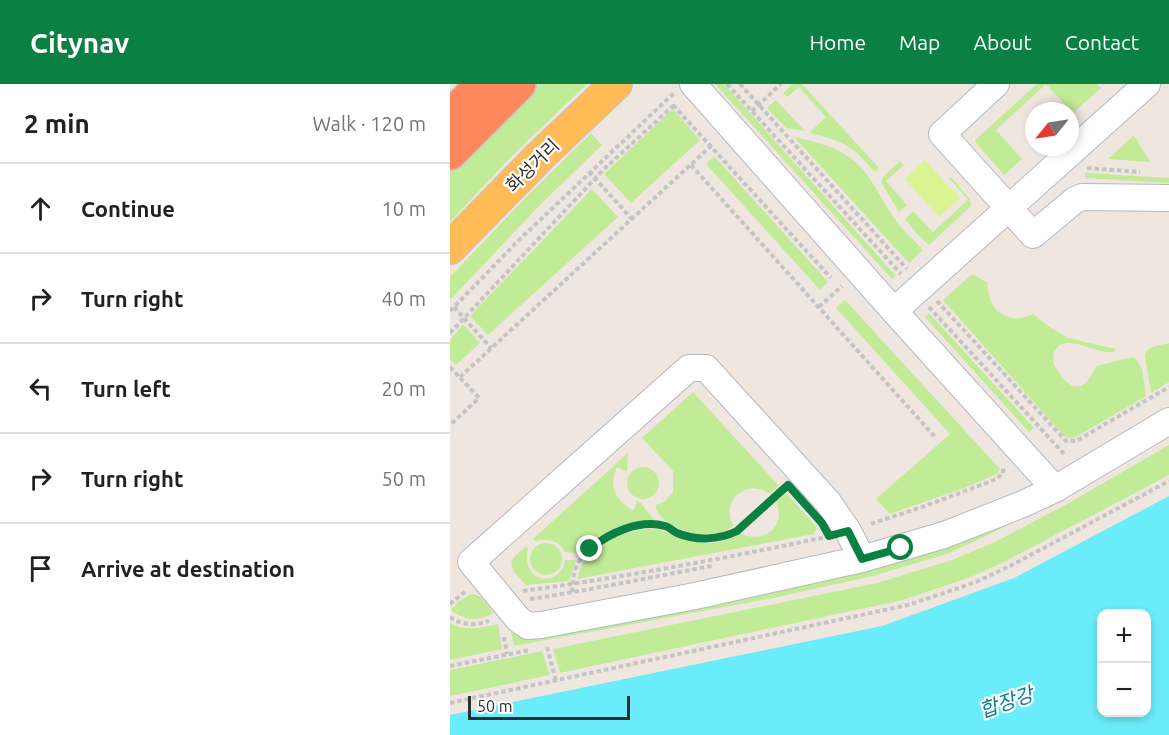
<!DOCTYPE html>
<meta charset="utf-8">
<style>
body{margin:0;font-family:Ubuntu,"Noto Sans KR",sans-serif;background:#f2f2f2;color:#202124}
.controls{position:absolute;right:18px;bottom:18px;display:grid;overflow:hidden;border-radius:12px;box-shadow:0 3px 9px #0003}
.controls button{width:54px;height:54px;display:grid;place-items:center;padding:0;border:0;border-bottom:2px solid #e0e0e0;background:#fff;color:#202124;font:30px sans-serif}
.compass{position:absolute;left:575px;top:18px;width:54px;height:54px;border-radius:50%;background:#fff;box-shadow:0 3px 9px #0003;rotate:240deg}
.scale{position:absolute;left:18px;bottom:15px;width:162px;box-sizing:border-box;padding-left:6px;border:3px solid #2e2e2e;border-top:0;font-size:16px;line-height:21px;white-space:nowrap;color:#2e2e2e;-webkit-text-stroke:4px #fff;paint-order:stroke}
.stop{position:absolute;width:18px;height:18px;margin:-14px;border:4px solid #0b8043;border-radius:50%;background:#fff}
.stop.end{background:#0b8043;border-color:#fff;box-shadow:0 2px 6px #0008}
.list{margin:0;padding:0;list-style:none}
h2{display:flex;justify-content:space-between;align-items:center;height:78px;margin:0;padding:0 24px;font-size:26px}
h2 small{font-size:20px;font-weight:400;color:#757577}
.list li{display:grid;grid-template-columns:39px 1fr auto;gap:18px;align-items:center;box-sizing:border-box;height:90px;padding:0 24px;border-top:2px solid #e0e0e0}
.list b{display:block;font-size:22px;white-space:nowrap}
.list em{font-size:20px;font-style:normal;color:#757577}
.icon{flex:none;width:33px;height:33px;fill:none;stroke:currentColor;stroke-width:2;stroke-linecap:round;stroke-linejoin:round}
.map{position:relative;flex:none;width:719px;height:651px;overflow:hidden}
header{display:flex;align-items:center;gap:36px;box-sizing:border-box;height:84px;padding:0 30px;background:#0b8043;color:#fff}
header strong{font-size:28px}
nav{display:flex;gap:33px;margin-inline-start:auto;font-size:21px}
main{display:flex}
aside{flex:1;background:#fff}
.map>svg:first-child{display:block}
.green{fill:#c2eb98}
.pitch{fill:#daf393}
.water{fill:#6aecfa;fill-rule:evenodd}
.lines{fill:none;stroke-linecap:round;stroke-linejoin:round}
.minor-casing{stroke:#b3b8c2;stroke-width:28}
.major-casing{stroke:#c4c4c4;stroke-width:34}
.highway-casing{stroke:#c4c4c4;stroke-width:36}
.path{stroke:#c4c4c4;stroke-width:4;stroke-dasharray:4.5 3;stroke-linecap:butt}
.minor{stroke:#fff;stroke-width:26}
.major{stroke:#febb57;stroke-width:32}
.highway{stroke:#ff875c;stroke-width:33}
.route{stroke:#0b8043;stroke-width:8}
.labels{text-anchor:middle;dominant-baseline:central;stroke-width:4.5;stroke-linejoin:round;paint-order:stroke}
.street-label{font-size:18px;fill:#2e2e2e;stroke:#fff}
.water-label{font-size:20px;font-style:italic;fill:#037d98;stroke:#fff}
</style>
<header>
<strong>Citynav</strong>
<nav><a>Home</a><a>Map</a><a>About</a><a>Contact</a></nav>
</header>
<main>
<aside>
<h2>2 min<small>Walk · 120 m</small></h2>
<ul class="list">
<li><svg class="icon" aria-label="ahead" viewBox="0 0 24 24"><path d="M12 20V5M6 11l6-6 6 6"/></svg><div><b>Continue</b></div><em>10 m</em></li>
<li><svg class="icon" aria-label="right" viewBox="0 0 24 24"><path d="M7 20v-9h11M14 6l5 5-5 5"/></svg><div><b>Turn right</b></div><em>40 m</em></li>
<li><svg class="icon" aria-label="left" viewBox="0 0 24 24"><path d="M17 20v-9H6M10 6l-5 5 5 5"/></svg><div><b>Turn left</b></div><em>20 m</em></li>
<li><svg class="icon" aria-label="right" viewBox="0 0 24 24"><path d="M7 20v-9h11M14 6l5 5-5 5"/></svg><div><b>Turn right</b></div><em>50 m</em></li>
<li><svg class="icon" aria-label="arrive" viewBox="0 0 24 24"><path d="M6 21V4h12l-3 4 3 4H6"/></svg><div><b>Arrive at destination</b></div></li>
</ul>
</aside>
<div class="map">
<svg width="719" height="651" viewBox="0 0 719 651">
<rect width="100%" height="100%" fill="#f0e6e0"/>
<!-- green -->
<g class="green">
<path d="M89,0h48l-76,73 -61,65v-49l37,-39z"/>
<path d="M265,0h9l172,192 -4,3z"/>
<path d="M343,0h9l77,84 -4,4c-23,-26 -29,-30 -64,-39l-1,-1 16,-15 -27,-30 -12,10 -4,-4z"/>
<path d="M587,0h60l4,4 -28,25 -27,-29 -50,46 26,29 -18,16 -28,-32 -1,-3z"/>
<path d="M326,16l29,31 -19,-3 -19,-20z"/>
<path d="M223,25l27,31 -69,63 -27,-29z"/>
<path d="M141,49l11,12 -63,61 -89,94v-23l78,-82z"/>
<path d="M684,51l16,27 -42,-3z"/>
<path d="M344,53c31,7 57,13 76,42 8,12 14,24 22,36 8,14 21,23 31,35l-14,13z"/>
<path d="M264,72l114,126 -8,8 -114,-126z"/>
<path d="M450,77l4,4 -18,16 21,24 -8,7 -18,-30 2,-5z"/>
<path d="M635,89l84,5v5l-84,-5z"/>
<path d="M501,93l19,22 1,7 -42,39 -12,-11 -12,-15 8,-8 20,21 35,-32 -19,-22z"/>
<path d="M142,105l26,28 -130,118 -18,-19z"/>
<path d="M522,190l16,9c-2,28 21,43 45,31l18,14 17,10 48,11 -1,3c-19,3 -37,-15 -56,-7l-5,7 -1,10c6,12 18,33 33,21 5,-5 7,-12 11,-17l35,-9 3,1 7,10 4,28 -70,41 -5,2 -7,-3 -121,-136z"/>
<path d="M395,216l154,168 1,2 -3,4 -33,14 -74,26 -14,-15 74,-65 -114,-126z"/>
<path d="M479,229l105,115 -5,4 -104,-115z"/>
<path d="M13,240l17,19 -24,22 -6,-6v-19z"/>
<path d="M719,259v39l-18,11 -6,-36c1,-12 14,-11 24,-14z"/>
<path d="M243,308l86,94 -9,8c-24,-16 -49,6 -37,32 -18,14 -49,9 -67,-5 -5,-3 -8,-9 -11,-15l10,-5 8,-9v-21l-31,-33z"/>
<path d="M719,361v30l-165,87 -33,15 -68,23 -343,73 -7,-24 324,-66 75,-23 43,-18 72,-38z"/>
<path d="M178,369l-1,19 -10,-5c-8,20 -3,31 15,43h2l3,-9 3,1 15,19c-29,-1 -55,11 -76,32l-14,-1c-7,-12 -17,-14 -30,-11l-2,-2z"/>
<circle cx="193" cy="399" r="16"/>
<path d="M336,409l28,31 3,4 -3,6 -237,45c2,-6 3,-12 6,-17 14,-21 45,-33 69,-33 9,0 17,4 26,8 21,8 42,10 61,-4 24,12 48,-6 37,-31z"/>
<path d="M610,414l-70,36 -43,20 -74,22 -105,23 -254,47 -6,-29 12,16z"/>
<circle cx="96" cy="475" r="16"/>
<path d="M76,462l2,2c-1,7 -2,14 1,20 5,12 21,14 30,5 4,-3 5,-8 6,-13h11l-7,21 -43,4 -13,-14 -2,-9 3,-5z"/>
<path d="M21,510c11,0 17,12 23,19 -16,8 -28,9 -43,-3l7,-8z"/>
<path d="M0,539c15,9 32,5 48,1l4,25 -52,11z"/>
<path d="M92,567l8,24 -100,21v-26z"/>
</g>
<!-- pitch -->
<path class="pitch" d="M475,76l35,38 -21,19 -34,-38z"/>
<!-- water -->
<path class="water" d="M719,412v239h-719v-20l432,-89 132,-48zM652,530h44v98h-44z"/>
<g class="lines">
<defs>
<g id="minor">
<path d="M243,0l201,227 161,178"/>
<path d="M546,0l-54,50 91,101 42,-35 7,-3 87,1"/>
<path d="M444,227l253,-227"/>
<path d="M412,475l-14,-28 -20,-29 -122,-134h-17l-218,194 47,57 10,7 13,-1 154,-29 167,-37 82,-24 79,-31 32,-15 114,-68"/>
</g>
<path id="major" d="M0,164l90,-92 76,-72"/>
<g id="highway">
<path d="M0,33l32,-33"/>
<path d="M0,69l69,-69"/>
</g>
</defs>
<!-- minor casing -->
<use href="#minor" class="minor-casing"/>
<!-- major casing -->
<use href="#major" class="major-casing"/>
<!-- highway casing -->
<use href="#highway" class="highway-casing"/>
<!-- path -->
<g class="path">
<path d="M277,0l174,190"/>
<path d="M290,0l167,185"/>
<path d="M223,21l158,173"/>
<path d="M302,27l29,-27"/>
<path d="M241,81l245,273"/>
<path d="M637,84l53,4"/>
<path d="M139,88l43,47"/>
<path d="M487,217l129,140h10l93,-54"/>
<path d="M4,223l37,41"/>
<path d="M369,223l23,-21"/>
<path d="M479,223l137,149"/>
<path d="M0,227l70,-72 154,-146"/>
<path d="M0,249l153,-163 71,-65"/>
<path d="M0,283l29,31 -29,27"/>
<path d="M10,293l251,-231"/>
<path d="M421,440l54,-18 69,-26 9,-6v-6"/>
<path d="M73,507c102,-14 203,-33 303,-54"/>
<path d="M122,508c1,-6 1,-12 2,-18 8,-35 55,-53 87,-48 6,1 11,5 17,7 19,7 41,7 59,-2l47,-43"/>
<path d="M80,515c61,-9 121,-22 182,-33"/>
<path d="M0,520l16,-13"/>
<path d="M0,533c12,9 26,8 39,4"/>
<path d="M54,553l3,17"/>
<path d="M97,563l9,34"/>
<path d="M0,582l80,-16"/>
<path d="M0,619l458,-98 68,-23 34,-16 159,-85"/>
</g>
<!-- minor -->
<use href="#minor" class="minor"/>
<!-- major -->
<use href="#major" class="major"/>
<!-- highway -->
<use href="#highway" class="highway"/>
</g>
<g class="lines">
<!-- route -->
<path class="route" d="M140,465c19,-16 49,-30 75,-23 4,1 8,5 12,7 19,8 42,7 60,-2l51,-46 34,38 7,13 19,-5 14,28 39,-11"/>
</g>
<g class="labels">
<!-- street labels -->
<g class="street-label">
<text transform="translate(82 81) rotate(-45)">화성거리</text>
</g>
<!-- water labels -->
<g class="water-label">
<text transform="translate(556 618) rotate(-19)">합장강</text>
</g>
</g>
</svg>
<div class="controls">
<button>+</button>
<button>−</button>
</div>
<svg class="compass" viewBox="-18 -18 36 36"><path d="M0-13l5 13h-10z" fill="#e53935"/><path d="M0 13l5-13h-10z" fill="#757577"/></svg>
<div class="scale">50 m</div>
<div class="stop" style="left:451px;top:464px"></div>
<div class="stop end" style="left:140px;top:465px"></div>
</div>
</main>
